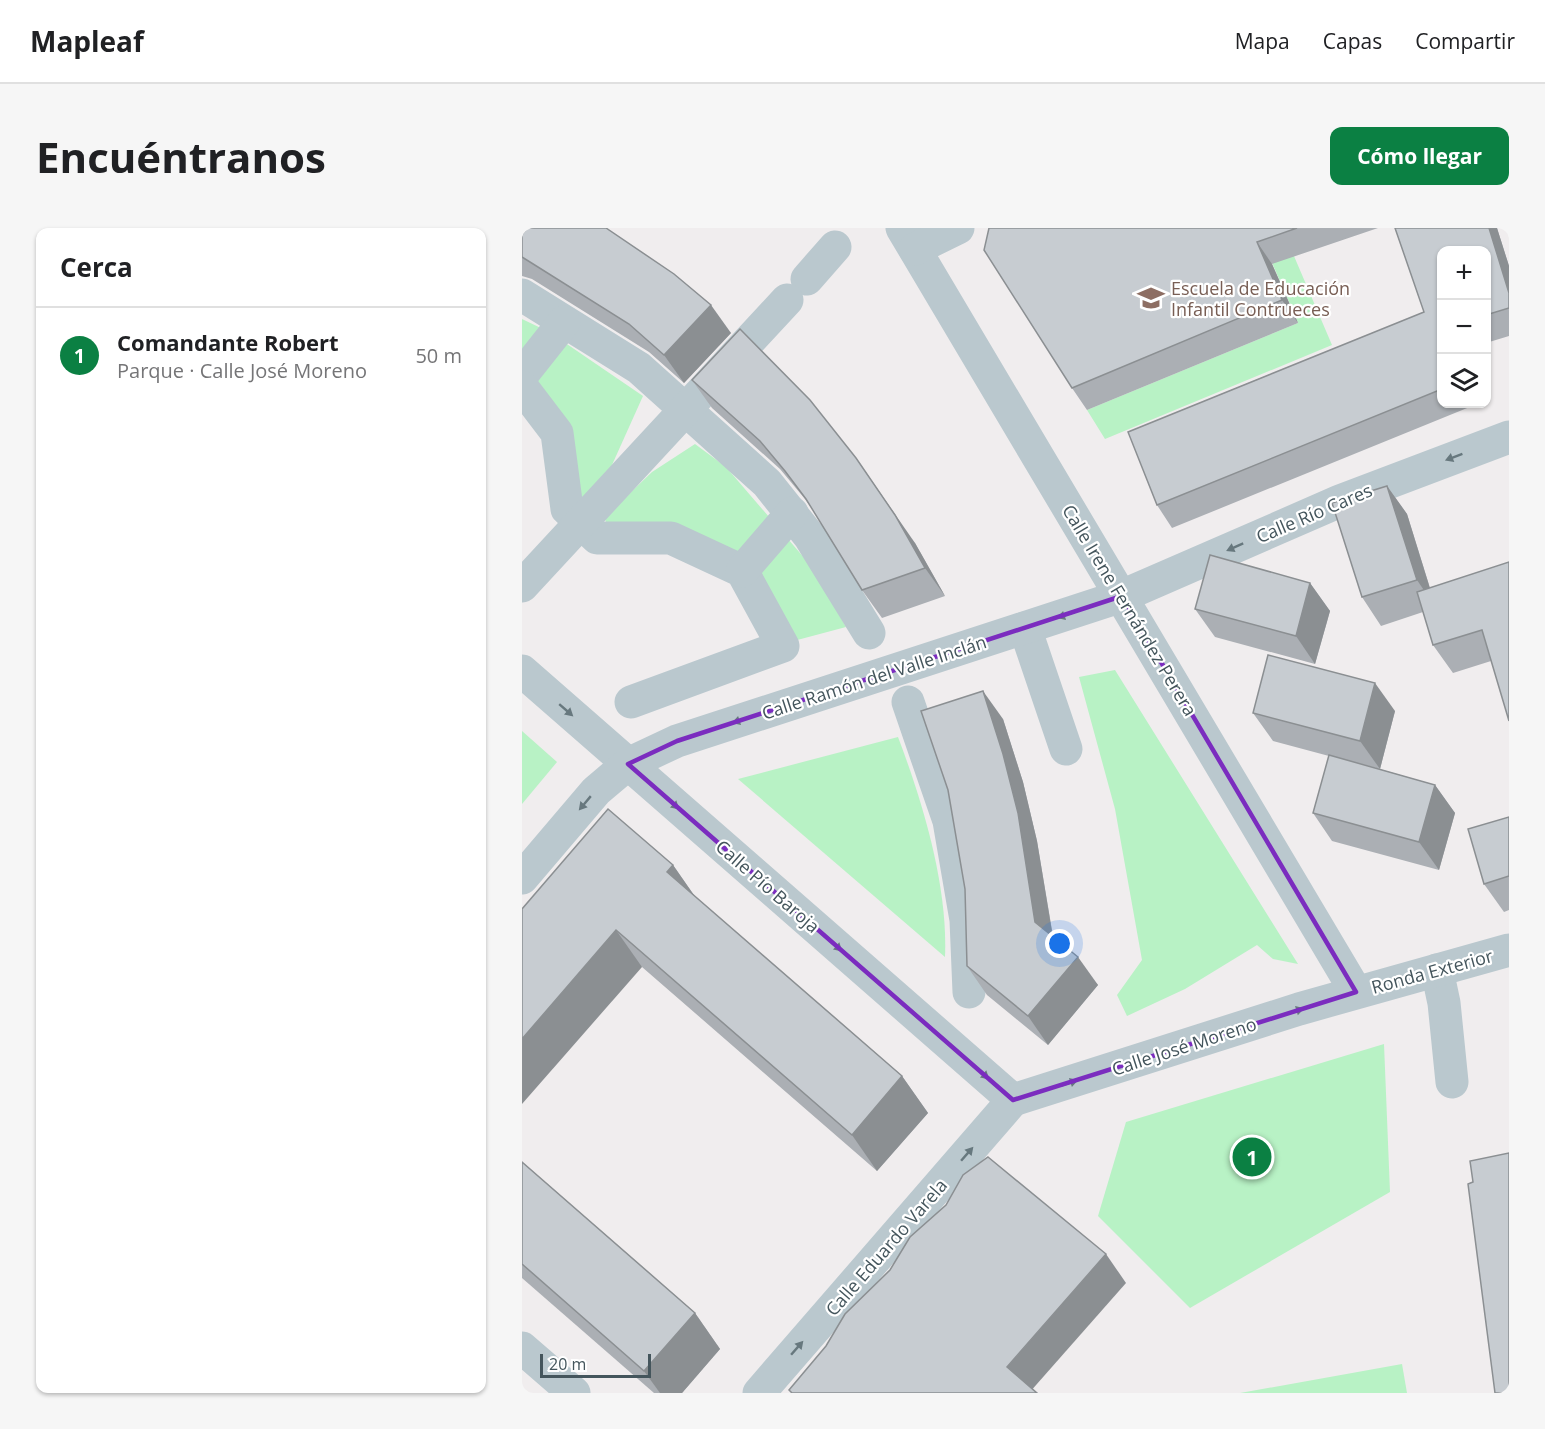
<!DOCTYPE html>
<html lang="es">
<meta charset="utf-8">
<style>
body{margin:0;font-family:"Open Sans",sans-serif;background:#f6f6f6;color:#202124}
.controls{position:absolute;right:18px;top:18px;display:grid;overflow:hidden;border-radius:12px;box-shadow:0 2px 4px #0004}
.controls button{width:54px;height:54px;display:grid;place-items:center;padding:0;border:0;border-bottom:2px solid #e0e0e0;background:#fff;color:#202124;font:30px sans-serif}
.scale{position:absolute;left:18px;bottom:15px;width:111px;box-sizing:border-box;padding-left:6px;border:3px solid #44555c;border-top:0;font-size:16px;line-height:21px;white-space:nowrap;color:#44555c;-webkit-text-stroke:4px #fff;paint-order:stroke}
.you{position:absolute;left:538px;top:716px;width:21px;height:21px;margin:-15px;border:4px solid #fff;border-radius:50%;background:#1a73e8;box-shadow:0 0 0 9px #1a73e833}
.badge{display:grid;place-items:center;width:39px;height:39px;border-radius:50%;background:#0b8043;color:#fff;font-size:20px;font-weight:700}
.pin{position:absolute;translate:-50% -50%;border:3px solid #fff;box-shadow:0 2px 6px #0006}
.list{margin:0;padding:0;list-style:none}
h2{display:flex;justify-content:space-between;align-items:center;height:78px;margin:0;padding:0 24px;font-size:26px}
h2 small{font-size:20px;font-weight:400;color:#757577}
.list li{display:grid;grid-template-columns:39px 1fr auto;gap:18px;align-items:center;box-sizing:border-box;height:96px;padding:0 24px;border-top:2px solid #e0e0e0}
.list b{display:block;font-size:22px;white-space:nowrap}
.list p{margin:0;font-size:20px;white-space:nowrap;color:#757577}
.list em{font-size:20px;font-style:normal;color:#757577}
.icon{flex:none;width:33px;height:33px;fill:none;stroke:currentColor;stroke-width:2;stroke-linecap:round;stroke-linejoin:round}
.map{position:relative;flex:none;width:987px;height:1165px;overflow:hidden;border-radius:12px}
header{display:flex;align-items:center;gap:36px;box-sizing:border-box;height:84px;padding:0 30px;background:#fff;border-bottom:2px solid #e0e0e0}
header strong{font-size:28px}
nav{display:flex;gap:33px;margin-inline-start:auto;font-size:21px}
.intro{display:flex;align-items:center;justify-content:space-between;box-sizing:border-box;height:144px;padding:0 36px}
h1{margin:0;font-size:42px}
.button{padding:15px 27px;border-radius:12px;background:#0b8043;color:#fff;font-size:21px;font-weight:700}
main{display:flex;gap:36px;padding:0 36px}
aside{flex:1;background:#fff;border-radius:12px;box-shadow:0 2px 4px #0004}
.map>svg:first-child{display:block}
.green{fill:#b8f2c5}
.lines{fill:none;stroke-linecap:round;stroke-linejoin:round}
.minor{stroke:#bac8ce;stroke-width:33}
.wall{fill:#abafb4}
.shaded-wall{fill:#8b8f92}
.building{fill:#c7ccd1;stroke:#8b8f92;stroke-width:1.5}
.oneway{fill:#67787e}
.marked{fill:none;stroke:#7b2cbf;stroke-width:4.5;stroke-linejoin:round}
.labels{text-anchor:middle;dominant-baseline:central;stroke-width:4.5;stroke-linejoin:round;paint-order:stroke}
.education-label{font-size:18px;fill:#785e54;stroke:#fff;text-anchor:start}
.street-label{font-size:18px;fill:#44555c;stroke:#fff}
</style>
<header>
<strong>Mapleaf</strong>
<nav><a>Mapa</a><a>Capas</a><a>Compartir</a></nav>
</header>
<div class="intro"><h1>Encuéntranos</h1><a class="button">Cómo llegar</a></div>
<main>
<aside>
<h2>Cerca<small></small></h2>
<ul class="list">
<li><span class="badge">1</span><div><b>Comandante Robert</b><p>Parque · Calle José Moreno</p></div><em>50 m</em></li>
</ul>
</aside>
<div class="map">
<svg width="987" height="1165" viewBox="0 0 987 1165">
<rect width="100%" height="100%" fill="#f0edee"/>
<!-- green -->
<g class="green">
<path d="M735,0h25l50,117 -227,94 -18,-29 211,-87z"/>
<path d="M0,91l23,11 -23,29z"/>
<path d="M36,110l85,58 -49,109 -11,4 -54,-125z"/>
<path d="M173,216l31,23 86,100 34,60 -60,16 -38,-69 -138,-45 -6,-11 48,-46z"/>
<path d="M593,442l183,294 -25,-5 -16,-14 -72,44 -58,27 -10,-21 25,-35 -27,-151 -36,-132z"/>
<path d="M0,503l35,31 -35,42z"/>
<path d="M376,509c25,66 50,149 47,220l-207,-178z"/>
<path d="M862,816l6,148 -200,116 -92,-92 28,-94z"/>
<path d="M880,1136l5,29h-167z"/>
</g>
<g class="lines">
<!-- minor -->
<g class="minor">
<path d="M380,0l454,764"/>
<path d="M393,21l43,-21"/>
<path d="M285,51l28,-32"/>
<path d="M0,67l117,73 128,115 43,54 59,96"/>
<path d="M0,147l42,-53"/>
<path d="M0,159l35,46 10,76 30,29h74l71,33 41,75 -152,56"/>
<path d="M220,343l50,-58"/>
<path d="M0,358l265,-286"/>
<path d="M503,400l41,121"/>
<path d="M0,443l491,429"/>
<path d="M386,474l41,119 17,99 3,72"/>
<path d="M0,650l74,-87 32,-27 49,-23 445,-145 218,-95 169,-64"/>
<path d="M915,742l7,33 8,79"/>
<path d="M491,872l286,-91 210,-59"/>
<path d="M0,1120l52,45"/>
<path d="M237,1165l254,-293"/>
</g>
</g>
<!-- wall -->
<g class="wall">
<path d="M0,0l209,105 -47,50 -35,-31 -117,-73 -10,-3z"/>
<path d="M467,0h389l-106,36 26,59 -211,87 -15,-22z"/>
<path d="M873,0h102l12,38v70l-23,7v-93h-44v154h35l-305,124 -15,-23 -29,-73 296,-120z"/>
<path d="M170,152l223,163 30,53 -63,22 -20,-28 -48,-79 -9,-12 -25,-30 -68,-61z"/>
<path d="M964,161l4,9 -4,2z"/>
<path d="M865,258l20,28 23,74 79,-26 -18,99 -38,12 -20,-28 -10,-33 -42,14 -19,-29z"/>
<path d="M788,355l20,28 -15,53 -100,-27 -20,-28z"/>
<path d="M873,483l-15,58 -25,-7 80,23 20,28 -16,57 -107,-29 -19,-28 16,-57 -56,-15 -20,-28z"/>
<path d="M481,491l20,63 14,59 16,95 45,49 -50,60 -61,-50 -20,-29z"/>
<path d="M987,589v93l-5,2 -20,-28z"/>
<path d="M151,637l23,33 206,178 26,37 -51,58 -235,-204 -120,-58z"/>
<path d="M0,934l173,151 25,36 -38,44h-28l-132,-115z"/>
</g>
<!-- shaded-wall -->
<g class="shaded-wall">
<path d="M967,0h8l12,38v27z"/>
<path d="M735,14l15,22 26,59 -16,-23z"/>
<path d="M189,77l20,28 -47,50 -20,-28z"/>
<path d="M334,230l59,85 30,53 -20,-28z"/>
<path d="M865,258l20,28 29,94 -19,-28z"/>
<path d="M788,355l20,28 -15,53 -19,-28z"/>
<path d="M853,455l20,28 -15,58 -20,-28z"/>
<path d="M461,463l20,28 20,63 14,59 18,109 -20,-28z"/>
<path d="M913,557l20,28 -16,57 -20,-28z"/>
<path d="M151,637l25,36 -31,-29z"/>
<path d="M94,702l26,37 -120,137v-65z"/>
<path d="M556,729l20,28 -50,60 -20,-29z"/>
<path d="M380,848l26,37 -51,58 -25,-36z"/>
<path d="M584,1026l20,29 -97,110 -22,-26z"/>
<path d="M173,1085l25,36 -38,44h-22l-16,-22z"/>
</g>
<!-- building -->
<g class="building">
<path d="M0,0h84l68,46 37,31 -47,50 -35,-31 -107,-67z"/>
<path d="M467,0h308l-40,14 25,58 -210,88 -88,-138z"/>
<path d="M873,0h94l20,65v15l-23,7v-65h-44v139l-285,116 -29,-73 296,-120z"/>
<path d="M218,101l70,71 46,58 39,57 30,53 -63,22 -56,-91 -21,-28 -25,-30 -68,-61z"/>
<path d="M865,258l30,94 -55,17 -30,-94z"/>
<path d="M688,327l100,28 -14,53 -101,-27z"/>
<path d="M987,334v159l-27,-91 -49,15 -16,-53z"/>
<path d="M746,427l107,28 -15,58 -107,-28z"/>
<path d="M461,463l20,63 15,59 17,109 43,35 -50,59 -61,-50 -2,-77 -17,-99 -27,-79z"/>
<path d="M807,527l106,30 -16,57 -106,-29z"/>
<path d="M86,581l65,56 -6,7 235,204 -50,59 -236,-205 -94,109v-130z"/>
<path d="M987,589v59l-25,8 -16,-55z"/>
<path d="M987,925v240h-14l-27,-209 5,-2 -3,-21z"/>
<path d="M466,929l118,97 -99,113 30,26h-245l-3,-3 37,-44 19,-32 45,-44 20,-33 36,-32 17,-30z"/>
<path d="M0,934l173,151 -51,58 -122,-107z"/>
</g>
<!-- one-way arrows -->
<defs><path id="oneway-solid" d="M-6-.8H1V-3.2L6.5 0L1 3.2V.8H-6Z" transform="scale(1.5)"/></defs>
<g class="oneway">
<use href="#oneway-solid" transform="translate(932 229) rotate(159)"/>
<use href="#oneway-solid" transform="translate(713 319) rotate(156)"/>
<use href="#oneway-solid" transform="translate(544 387) rotate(162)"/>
<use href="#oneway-solid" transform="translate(44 482) rotate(41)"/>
<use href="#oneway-solid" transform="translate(219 492) rotate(162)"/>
<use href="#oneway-solid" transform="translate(63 575) rotate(130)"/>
<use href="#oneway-solid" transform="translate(150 575) rotate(41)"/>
<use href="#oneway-solid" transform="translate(313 717) rotate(41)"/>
<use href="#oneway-solid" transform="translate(773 783) rotate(-17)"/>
<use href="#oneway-solid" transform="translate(460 845) rotate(41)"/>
<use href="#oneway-solid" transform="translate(547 855) rotate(-18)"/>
<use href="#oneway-solid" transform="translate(445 926) rotate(-49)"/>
<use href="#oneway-solid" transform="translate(275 1120) rotate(-49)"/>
</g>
<!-- marked area -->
<path class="marked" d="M600,368l234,396 -343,108 -385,-336 49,-23z"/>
<!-- icons -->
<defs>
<symbol id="school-bare" viewBox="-9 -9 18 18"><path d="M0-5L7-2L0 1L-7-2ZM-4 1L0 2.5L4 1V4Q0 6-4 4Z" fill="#8d6e63" stroke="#fff" stroke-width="2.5" paint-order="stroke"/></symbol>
</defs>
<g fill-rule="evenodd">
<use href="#school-bare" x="610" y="51" width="38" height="38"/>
</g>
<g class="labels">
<!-- education labels -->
<g class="education-label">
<text x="649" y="60">Escuela de Educación<tspan x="649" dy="21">Infantil Contrueces</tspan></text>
</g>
<!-- street labels -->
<g class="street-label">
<text transform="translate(792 285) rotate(-23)">Calle Río Cares</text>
<text transform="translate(608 382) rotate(59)">Calle Irene Fernández Perera</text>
<text transform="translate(352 449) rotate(-18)">Calle Ramón del Valle Inclán</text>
<text transform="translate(246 658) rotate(41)">Calle Pío Baroja</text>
<text transform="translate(910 743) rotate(-15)">Ronda Exterior</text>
<text transform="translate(662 818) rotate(-18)">Calle José Moreno</text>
<text transform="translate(364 1019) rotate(-49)">Calle Eduardo Varela</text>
</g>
</g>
</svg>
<div class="controls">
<button>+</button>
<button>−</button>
<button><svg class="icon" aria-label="layers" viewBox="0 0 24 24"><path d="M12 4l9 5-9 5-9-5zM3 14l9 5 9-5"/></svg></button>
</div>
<div class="scale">20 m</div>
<div class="you"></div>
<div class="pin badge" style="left:730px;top:929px">1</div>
</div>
</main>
